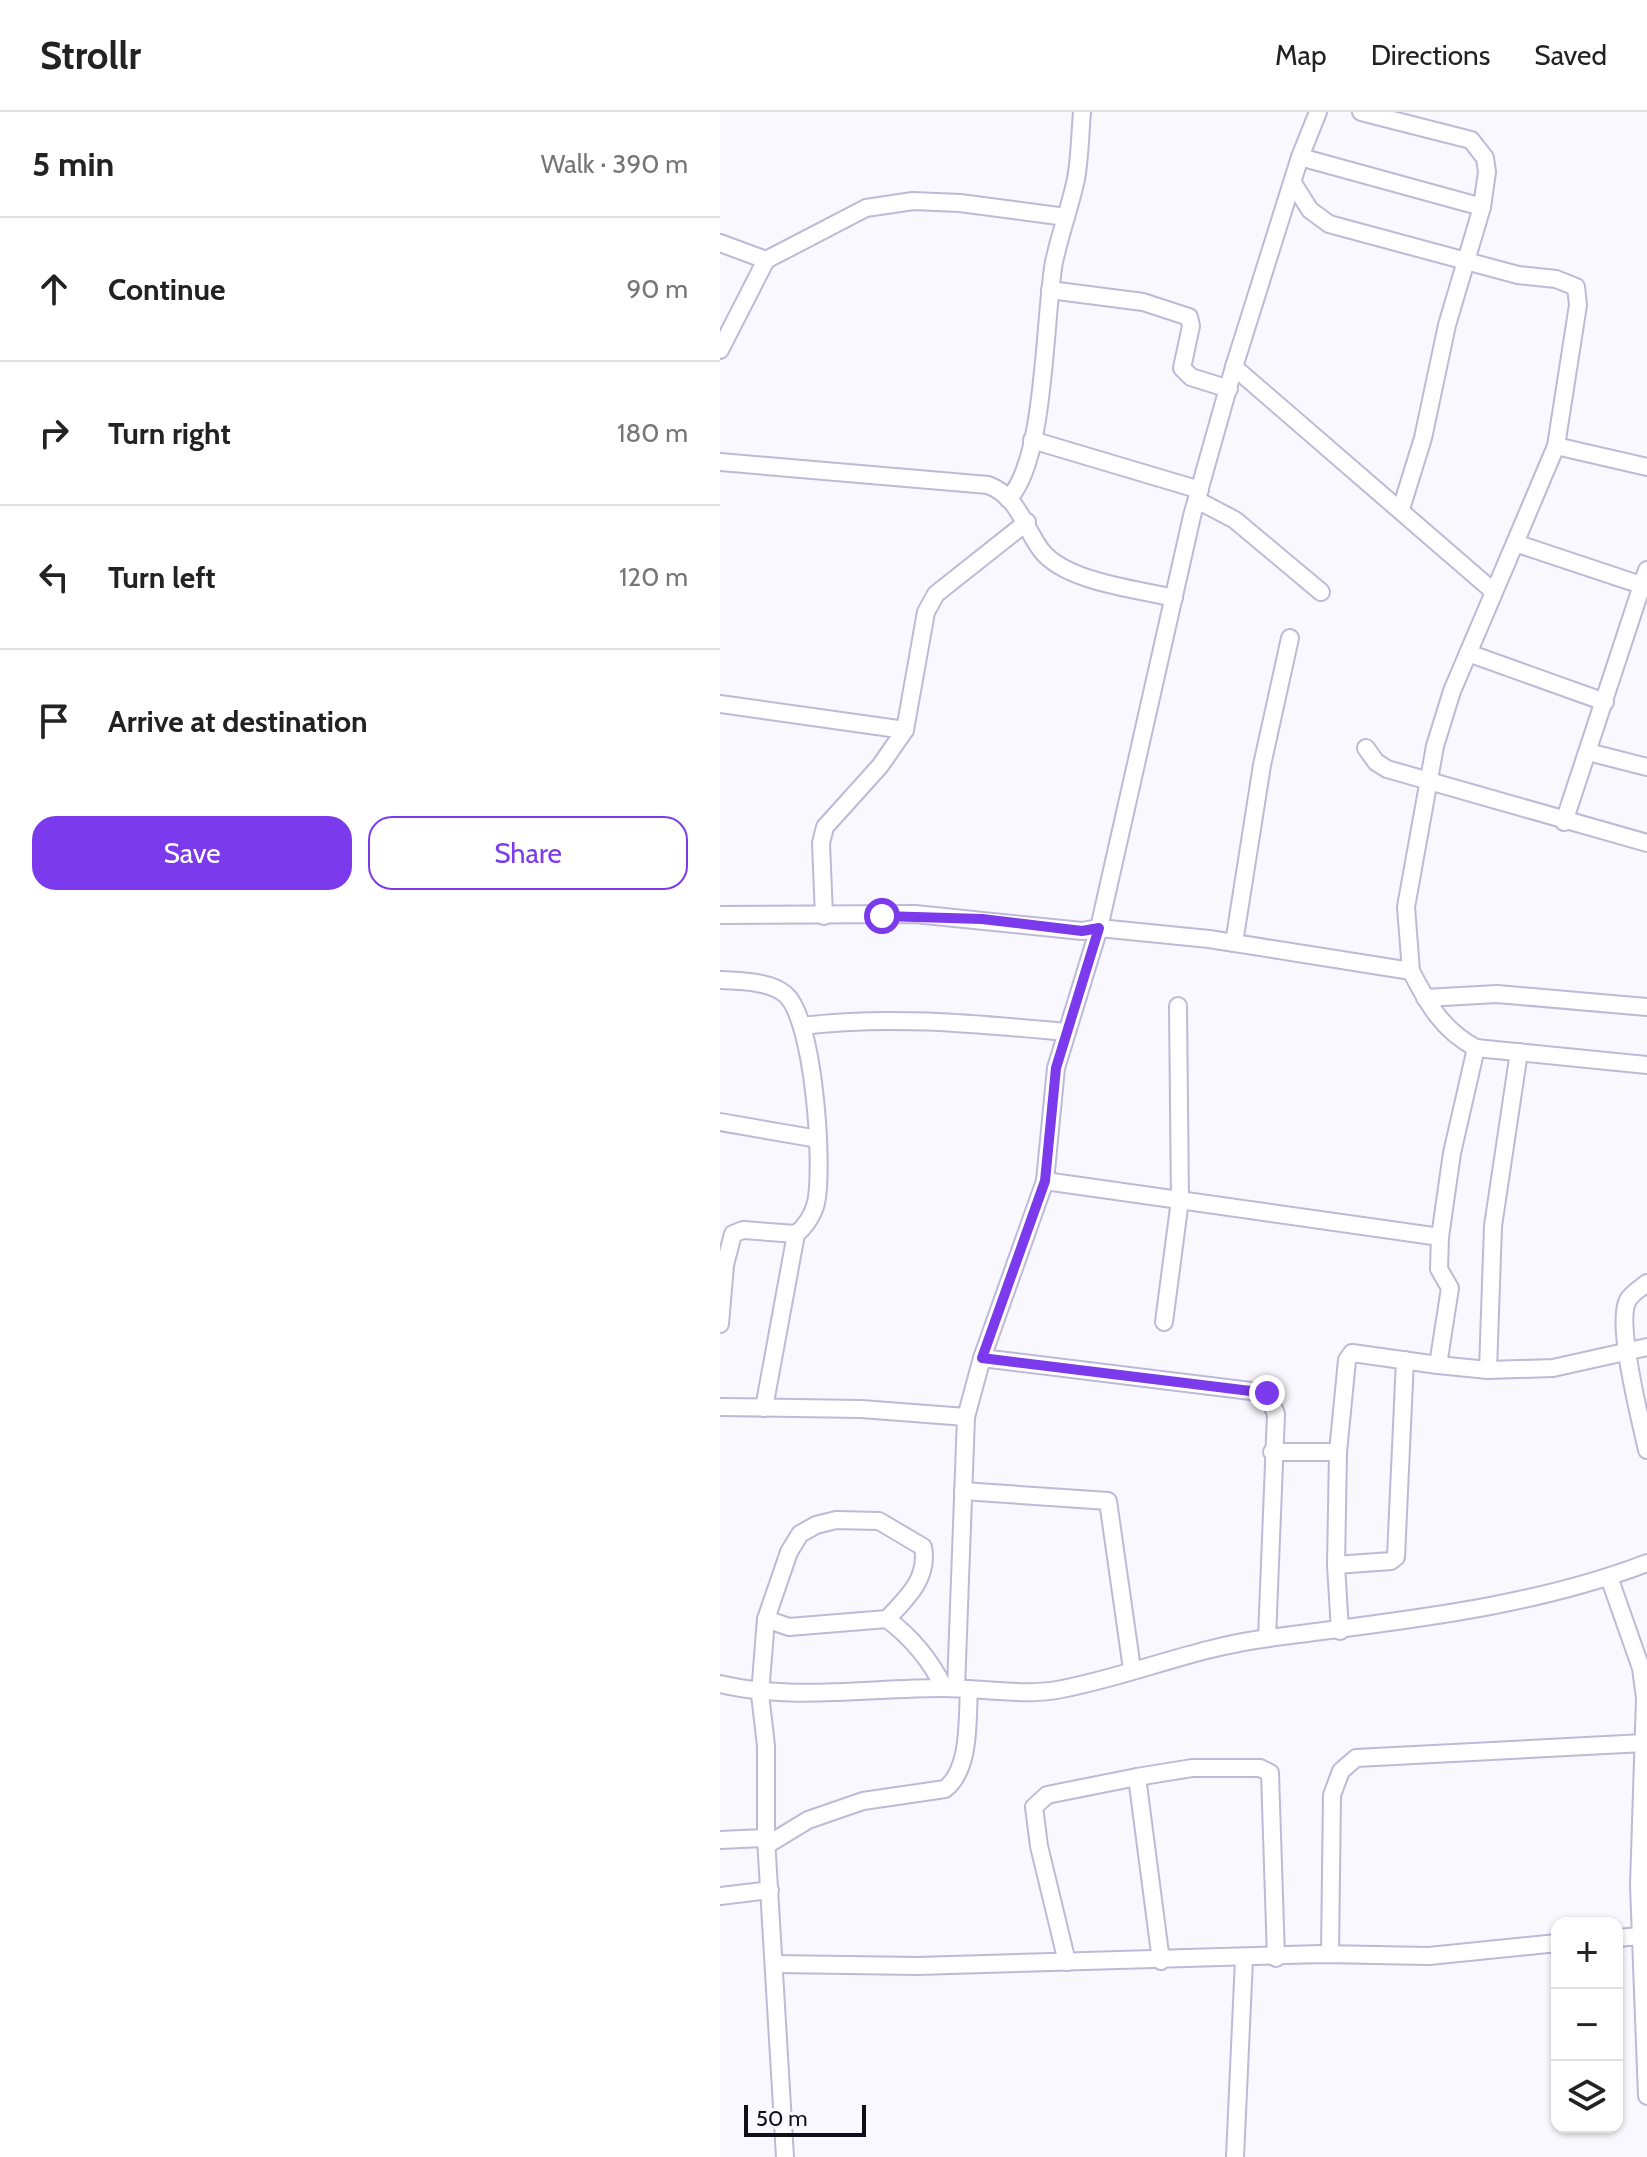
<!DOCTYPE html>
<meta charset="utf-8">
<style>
body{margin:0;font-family:Cabin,sans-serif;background:#f2f2f2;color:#222}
.controls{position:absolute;right:24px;bottom:24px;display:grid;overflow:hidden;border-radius:16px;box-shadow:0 2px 6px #0004}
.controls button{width:72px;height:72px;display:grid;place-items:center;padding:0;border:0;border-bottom:2px solid #e0e0e0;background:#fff;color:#222;font:40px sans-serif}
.scale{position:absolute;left:24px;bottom:20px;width:122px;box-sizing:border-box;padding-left:8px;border:4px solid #110f19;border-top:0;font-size:22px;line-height:28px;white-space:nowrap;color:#110f19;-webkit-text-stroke:6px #f9f8fe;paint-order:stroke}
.stop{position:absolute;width:24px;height:24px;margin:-18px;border:6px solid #7c3aed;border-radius:50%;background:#fff}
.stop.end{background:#7c3aed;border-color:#fff;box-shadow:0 2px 8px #0008}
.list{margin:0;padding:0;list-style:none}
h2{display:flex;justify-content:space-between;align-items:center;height:104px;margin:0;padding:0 32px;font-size:34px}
h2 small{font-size:26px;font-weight:400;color:#767676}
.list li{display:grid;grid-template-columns:52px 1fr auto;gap:24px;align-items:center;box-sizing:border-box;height:144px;padding:0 32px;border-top:2px solid #e0e0e0}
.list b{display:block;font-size:30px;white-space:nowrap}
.list em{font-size:26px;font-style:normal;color:#767676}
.actions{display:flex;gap:16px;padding:24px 32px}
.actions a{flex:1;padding:18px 0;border:2px solid #7c3aed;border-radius:24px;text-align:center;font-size:28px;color:#7c3aed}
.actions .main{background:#7c3aed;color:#fff}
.icon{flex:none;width:44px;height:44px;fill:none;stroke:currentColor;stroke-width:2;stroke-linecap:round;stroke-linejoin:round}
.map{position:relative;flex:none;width:927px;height:2045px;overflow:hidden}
header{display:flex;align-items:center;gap:48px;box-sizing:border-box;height:112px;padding:0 40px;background:#fff;border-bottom:2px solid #e0e0e0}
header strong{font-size:38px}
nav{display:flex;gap:44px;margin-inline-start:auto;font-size:28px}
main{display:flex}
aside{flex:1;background:#fff}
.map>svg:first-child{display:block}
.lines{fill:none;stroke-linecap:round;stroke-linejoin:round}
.minor-casing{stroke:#beb9d7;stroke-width:20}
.minor{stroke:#fff;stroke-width:16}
.route{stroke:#7c3aed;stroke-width:10}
</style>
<header>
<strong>Strollr</strong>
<nav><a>Map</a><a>Directions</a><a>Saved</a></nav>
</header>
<main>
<aside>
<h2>5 min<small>Walk · 390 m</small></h2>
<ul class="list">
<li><svg class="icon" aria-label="ahead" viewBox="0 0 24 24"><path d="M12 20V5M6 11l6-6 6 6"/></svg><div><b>Continue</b></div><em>90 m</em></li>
<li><svg class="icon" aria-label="right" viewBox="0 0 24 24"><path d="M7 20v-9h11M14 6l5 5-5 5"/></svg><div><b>Turn right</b></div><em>180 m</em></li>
<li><svg class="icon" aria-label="left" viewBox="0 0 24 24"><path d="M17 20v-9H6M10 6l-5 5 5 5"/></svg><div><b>Turn left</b></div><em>120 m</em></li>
<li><svg class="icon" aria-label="arrive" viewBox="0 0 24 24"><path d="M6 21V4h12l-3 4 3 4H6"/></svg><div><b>Arrive at destination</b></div></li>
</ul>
<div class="actions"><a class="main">Save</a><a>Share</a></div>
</aside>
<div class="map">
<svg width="927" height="2045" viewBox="0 0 927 2045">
<rect width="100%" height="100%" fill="#f9f8fe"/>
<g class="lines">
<defs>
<g id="minor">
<path d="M641,0l110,28 14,18 2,14 -5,35 -35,118 -24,113 -22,71"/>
<path d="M580,45l182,50"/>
<path d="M573,71l17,27 19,14 189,51 38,4 20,8 2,18 -22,141 91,21"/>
<path d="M0,131l46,17"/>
<path d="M330,178l93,12 46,15 2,9 -9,42 9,9 38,12"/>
<path d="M0,238l46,-90 100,-52 47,-7 47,2 106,14"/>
<path d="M514,255l259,224"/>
<path d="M312,328l168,50"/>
<path d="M0,350l268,23c30,11 36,42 53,65 24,32 96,39 133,48"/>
<path d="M288,387c38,-37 36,-183 46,-237 6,-28 16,-55 22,-83 4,-22 4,-45 6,-67"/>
<path d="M477,388l38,20 86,72"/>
<path d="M795,431l41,-97"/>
<path d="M748,541l137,49"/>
<path d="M0,592l185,26"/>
<path d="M646,636l10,14 11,7 260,74"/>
<path d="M868,640l59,15"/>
<path d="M844,710l83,-252"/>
<path d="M0,803l195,-1 167,17 17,-3 110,11 202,32c17,33 31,59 65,77l-24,105 -12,84 -1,32 11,19 -12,77 -86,-12 -5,7 -9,92h-66"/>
<path d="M104,804l-3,-73 4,-16 55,-61 25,-36 21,-118 10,-18 91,-72"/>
<path d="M514,831l28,-178 28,-127"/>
<path d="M691,859l-5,-64 29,-161 17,-55 63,-148 132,44"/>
<path d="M0,868c20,1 49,1 65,14 29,24 39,172 31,209 -3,12 -11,24 -20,31l-53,-4 -10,4 -8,31 -5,59"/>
<path d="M705,886l72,-4 150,13"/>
<path d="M82,914c89,-11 175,-2 265,6"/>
<path d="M756,936l171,17"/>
<path d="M0,1010l98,17"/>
<path d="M325,1069l11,-113 43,-140 93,-412 42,-149 66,-210 18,-45"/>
<path d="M927,1171c-6,5 -15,10 -19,17 -13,23 13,122 19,150"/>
<path d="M444,1210l16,-122 -2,-194"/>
<path d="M262,1246l285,35 9,21 -9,224"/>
<path d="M718,1253l50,5 65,-2 94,-21"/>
<path d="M768,1258l5,-144 26,-174"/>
<path d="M0,1295l141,2 105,8"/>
<path d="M44,1296l32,-174"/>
<path d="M618,1340l-2,113 4,66"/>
<path d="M243,1379l145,10 24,168"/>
<path d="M616,1453l55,-4 5,-4 9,-197"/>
<path d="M889,1465l32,91 4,30 -6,187 8,211"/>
<path d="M46,1507l23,8 98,-8"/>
<path d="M0,1572c72,17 148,4 223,4 37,0 77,8 114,2 71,-13 139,-43 212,-52 126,-17 258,-29 378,-75"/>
<path d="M236,1576l10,-271 16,-59 63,-177 395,56"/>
<path d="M0,1728l46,-2"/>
<path d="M47,1733l41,-25 55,-19 82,-12c26,-20 22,-70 24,-100"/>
<path d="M0,1784l50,-6"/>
<path d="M897,1826l24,-2"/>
<path d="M610,1842l2,-159 9,-24 15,-13 288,-15"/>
<path d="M441,1849l-24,-184 55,-9h68l10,5 6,185"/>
<path d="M347,1850l-28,-116 -5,-39 13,-12 90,-18"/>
<path d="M54,1852l144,2 404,-12 107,2 128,-13"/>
<path d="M65,2045l-19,-319v-92l-6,-52 6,-75 23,-67 11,-18 16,-9 20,-5 43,1 44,26c6,31 -16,51 -36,72 24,18 44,42 57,69"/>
<path d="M515,2045l9,-198"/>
</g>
</defs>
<!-- minor casing -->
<use href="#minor" class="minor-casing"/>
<!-- minor -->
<use href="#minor" class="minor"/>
</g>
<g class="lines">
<!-- route -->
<path class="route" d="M162,804l100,3 100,12 17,-3 -43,140 -11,113 -63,177 285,35"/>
</g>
</svg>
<div class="controls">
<button>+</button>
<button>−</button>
<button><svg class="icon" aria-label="layers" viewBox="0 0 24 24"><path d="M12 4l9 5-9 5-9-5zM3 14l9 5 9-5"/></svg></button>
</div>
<div class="scale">50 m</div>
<div class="stop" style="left:162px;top:804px"></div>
<div class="stop end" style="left:547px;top:1281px"></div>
</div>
</main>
